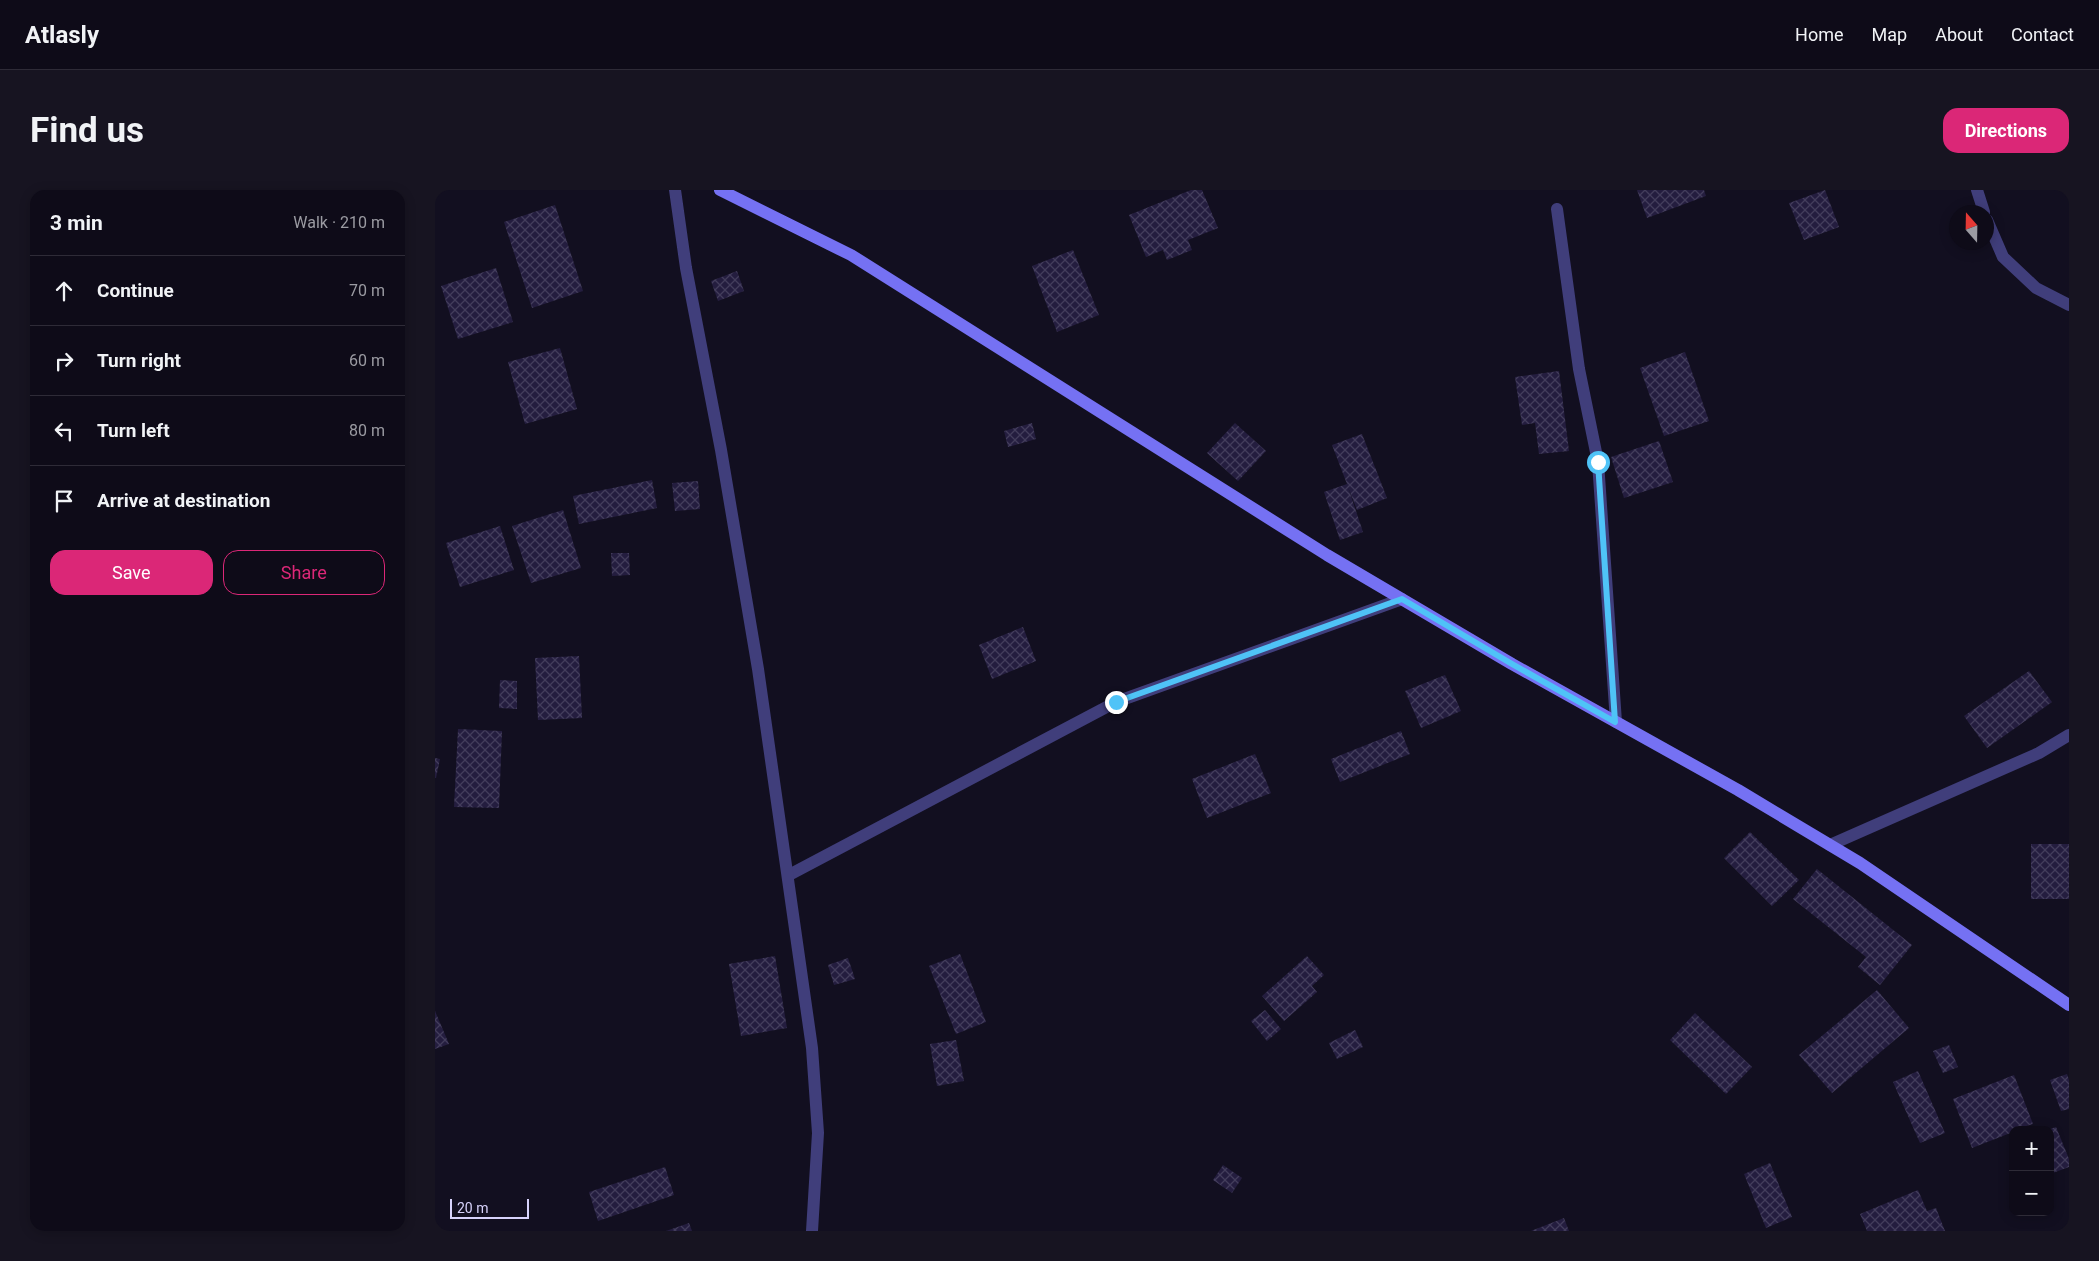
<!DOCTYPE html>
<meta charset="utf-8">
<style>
body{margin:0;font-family:Roboto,sans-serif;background:#171421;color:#f1f3f6}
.controls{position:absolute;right:15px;bottom:15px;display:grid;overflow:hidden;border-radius:10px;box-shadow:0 2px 12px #0003}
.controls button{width:45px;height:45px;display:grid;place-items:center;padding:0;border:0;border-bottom:1px solid #2e2b37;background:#0e0b18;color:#f1f3f6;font:25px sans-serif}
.compass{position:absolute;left:1514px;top:15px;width:45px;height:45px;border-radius:50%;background:#0e0b18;box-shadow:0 2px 12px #0003;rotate:340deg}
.scale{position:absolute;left:15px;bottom:12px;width:79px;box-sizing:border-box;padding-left:5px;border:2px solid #d7d2fb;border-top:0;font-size:14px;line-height:18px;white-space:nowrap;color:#d7d2fb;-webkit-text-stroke:4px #120f20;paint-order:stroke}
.stop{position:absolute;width:15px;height:15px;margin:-11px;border:4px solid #4fc3f7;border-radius:50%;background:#fff}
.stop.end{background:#4fc3f7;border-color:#fff;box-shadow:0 1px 5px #0008}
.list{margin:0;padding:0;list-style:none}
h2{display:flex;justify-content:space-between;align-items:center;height:65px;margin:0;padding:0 20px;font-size:21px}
h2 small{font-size:16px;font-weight:400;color:#9b9ba2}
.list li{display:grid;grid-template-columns:32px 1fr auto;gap:15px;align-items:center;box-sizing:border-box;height:70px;padding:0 20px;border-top:1px solid #2e2b37}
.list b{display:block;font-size:19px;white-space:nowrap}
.list em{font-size:16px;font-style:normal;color:#9b9ba2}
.actions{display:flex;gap:10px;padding:15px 20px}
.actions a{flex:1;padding:11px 0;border:1px solid #db2777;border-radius:15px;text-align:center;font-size:18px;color:#db2777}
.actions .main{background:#db2777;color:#fff}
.icon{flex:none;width:28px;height:28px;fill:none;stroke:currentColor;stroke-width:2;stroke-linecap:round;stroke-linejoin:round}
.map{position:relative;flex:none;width:1634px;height:1041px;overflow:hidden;border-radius:15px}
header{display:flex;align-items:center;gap:30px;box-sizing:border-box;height:70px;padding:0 25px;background:#0e0b18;border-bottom:1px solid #2e2b37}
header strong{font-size:24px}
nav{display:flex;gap:28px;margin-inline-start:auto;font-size:18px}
.intro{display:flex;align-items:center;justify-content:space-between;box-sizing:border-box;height:120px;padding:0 30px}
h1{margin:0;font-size:35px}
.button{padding:12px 22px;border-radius:15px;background:#db2777;color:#fff;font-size:18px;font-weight:700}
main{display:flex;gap:30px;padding:0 30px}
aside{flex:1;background:#0e0b18;border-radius:15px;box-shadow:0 2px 12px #0003}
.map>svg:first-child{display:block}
.building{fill:url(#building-cross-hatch)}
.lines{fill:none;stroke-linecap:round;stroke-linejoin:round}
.minor{stroke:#403e7b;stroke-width:12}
.tertiary{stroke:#403e7b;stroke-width:12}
.secondary{stroke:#7571f3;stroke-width:12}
.route{stroke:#4fc3f7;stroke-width:6}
</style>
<header>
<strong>Atlasly</strong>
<nav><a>Home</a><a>Map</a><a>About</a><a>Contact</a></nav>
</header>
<div class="intro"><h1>Find us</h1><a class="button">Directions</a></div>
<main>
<aside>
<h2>3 min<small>Walk · 210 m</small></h2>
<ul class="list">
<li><svg class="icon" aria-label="ahead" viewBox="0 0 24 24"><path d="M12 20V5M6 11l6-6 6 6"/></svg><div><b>Continue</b></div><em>70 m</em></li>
<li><svg class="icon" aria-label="right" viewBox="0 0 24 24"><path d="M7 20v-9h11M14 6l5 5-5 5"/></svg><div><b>Turn right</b></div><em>60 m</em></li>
<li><svg class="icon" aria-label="left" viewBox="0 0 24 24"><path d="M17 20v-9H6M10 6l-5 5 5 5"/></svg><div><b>Turn left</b></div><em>80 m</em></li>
<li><svg class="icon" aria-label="arrive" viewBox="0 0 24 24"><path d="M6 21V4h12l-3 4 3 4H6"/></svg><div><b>Arrive at destination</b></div></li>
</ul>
<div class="actions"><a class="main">Save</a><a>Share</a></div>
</aside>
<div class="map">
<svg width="1634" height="1041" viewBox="0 0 1634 1041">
<defs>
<pattern id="building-cross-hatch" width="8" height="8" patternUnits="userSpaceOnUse" patternTransform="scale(1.25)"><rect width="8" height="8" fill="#241d3f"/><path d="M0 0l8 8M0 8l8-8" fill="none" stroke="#433d5c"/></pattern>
</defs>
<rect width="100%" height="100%" fill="#120f20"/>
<!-- building -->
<g class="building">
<path d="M756,0h11l16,38 -30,12 4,10 -25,10 -4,-10 -17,7 -17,-42z"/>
<path d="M1202,0h67l2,6 -59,22z"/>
<path d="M1390,0l14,37 -35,13 -15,-37z"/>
<path d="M120,15l28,86 -51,17 -28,-86z"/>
<path d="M638,60l26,65 -42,17 -25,-66z"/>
<path d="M61,78l17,54 -55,17 -17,-53z"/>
<path d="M302,81l7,20 -26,10 -7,-20z"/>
<path d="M125,158l17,61 -52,15 -17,-62z"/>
<path d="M1250,162l24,69 -45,15 -24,-68z"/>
<path d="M1124,181l10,80 -30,3 -4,-31 -13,2 -7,-48z"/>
<path d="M597,233l4,16 -28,8 -4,-16z"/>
<path d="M800,233l31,28 -28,30 -31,-28z"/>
<path d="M927,244l25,64 -30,12 -9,-23 15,45 -23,8 -16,-48 23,-8 -15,-39z"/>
<path d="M1224,251l14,41 -49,16 -13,-41z"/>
<path d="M217,290l5,28 -78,16 -6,-28z"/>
<path d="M263,291l2,28 -25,2 -3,-28z"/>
<path d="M128,320l18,58 -50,15 -19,-57z"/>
<path d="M65,336l14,44 -54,17 -14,-44z"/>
<path d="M176,363h18l1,22 -18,1z"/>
<path d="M588,437l13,34 -44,18 -13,-34z"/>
<path d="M144,466l3,62 -44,2 -3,-62z"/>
<path d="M1594,481l23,31 -65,46 -23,-32z"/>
<path d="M1010,485l16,36 -40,17 -16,-37z"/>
<path d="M65,490l17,1v28l-18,-1z"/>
<path d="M23,539l44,2 -3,77 -45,-1z"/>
<path d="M966,541l9,23 -70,28 -9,-23z"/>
<path d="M820,564l16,39 -64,25 -15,-39z"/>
<path d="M0,568l5,1 -4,19h-1z"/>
<path d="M1315,642l49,48 -27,26 -48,-48z"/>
<rect x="1596" y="654" width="38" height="55"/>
<path d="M1382,679l95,76 -32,40 -22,-18 8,-10 -73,-58z"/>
<path d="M525,764l26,68 -30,12 -27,-68z"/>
<path d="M340,766l12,72 -46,8 -12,-72z"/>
<path d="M872,766l17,19 -12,11 5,6 -33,29 -22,-25z"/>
<path d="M413,768l7,21 -21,6 -6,-20z"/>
<path d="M1442,800l32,38 -77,65 -33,-38z"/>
<path d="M830,820l16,19 -14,12 -16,-20z"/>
<path d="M0,821l14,33 -14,5z"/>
<path d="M1260,823l57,54 -26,27 -56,-54z"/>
<path d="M920,840l8,17 -26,12 -8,-16z"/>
<path d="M521,850l8,41 -27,5 -7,-42z"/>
<path d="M1514,855l9,22 -15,6 -10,-22z"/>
<path d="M1483,881l27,62 -25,10 -27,-61z"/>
<path d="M1632,884l2,6v29l-8,2 -11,-31z"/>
<path d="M1579,885l19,49 -20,6v2l-41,16 -19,-49z"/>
<path d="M1621,937l13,32v8l-19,7v-45z"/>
<path d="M1335,973l22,54 -26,11 -22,-54z"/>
<path d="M788,975l19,13 -10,15 -19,-13z"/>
<path d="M230,977l9,28 -76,26 -9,-29z"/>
<path d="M1483,1000l9,21 9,-3 9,23h-78l-7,-17z"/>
<path d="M1129,1028l5,13h-38z"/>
<path d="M254,1033l3,8h-26z"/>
</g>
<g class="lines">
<!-- minor -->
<g class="minor">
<path d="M1542,0l7,22"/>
<path d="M1122,19l22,160 19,93 18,260"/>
<path d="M1552,30l16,37 33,31 33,17"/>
<path d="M1395,655l209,-92 30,-18"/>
<path d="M354,685l327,-173 286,-103"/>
</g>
<!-- tertiary -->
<path class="tertiary" d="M240,0l11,78 35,182 37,219 54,379 6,85 -6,98"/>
<!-- secondary -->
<path class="secondary" d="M285,0l131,65 476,300 185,109 226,126 122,73 209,142"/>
</g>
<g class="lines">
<!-- route -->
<path class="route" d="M681,512l286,-103 110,65 103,58 -17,-260"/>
</g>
</svg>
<div class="controls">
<button>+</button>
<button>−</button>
</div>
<svg class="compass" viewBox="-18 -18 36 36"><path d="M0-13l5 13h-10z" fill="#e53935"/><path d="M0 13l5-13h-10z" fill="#9b9ba2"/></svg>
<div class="scale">20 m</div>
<div class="stop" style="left:1163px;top:272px"></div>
<div class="stop end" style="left:681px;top:512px"></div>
</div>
</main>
